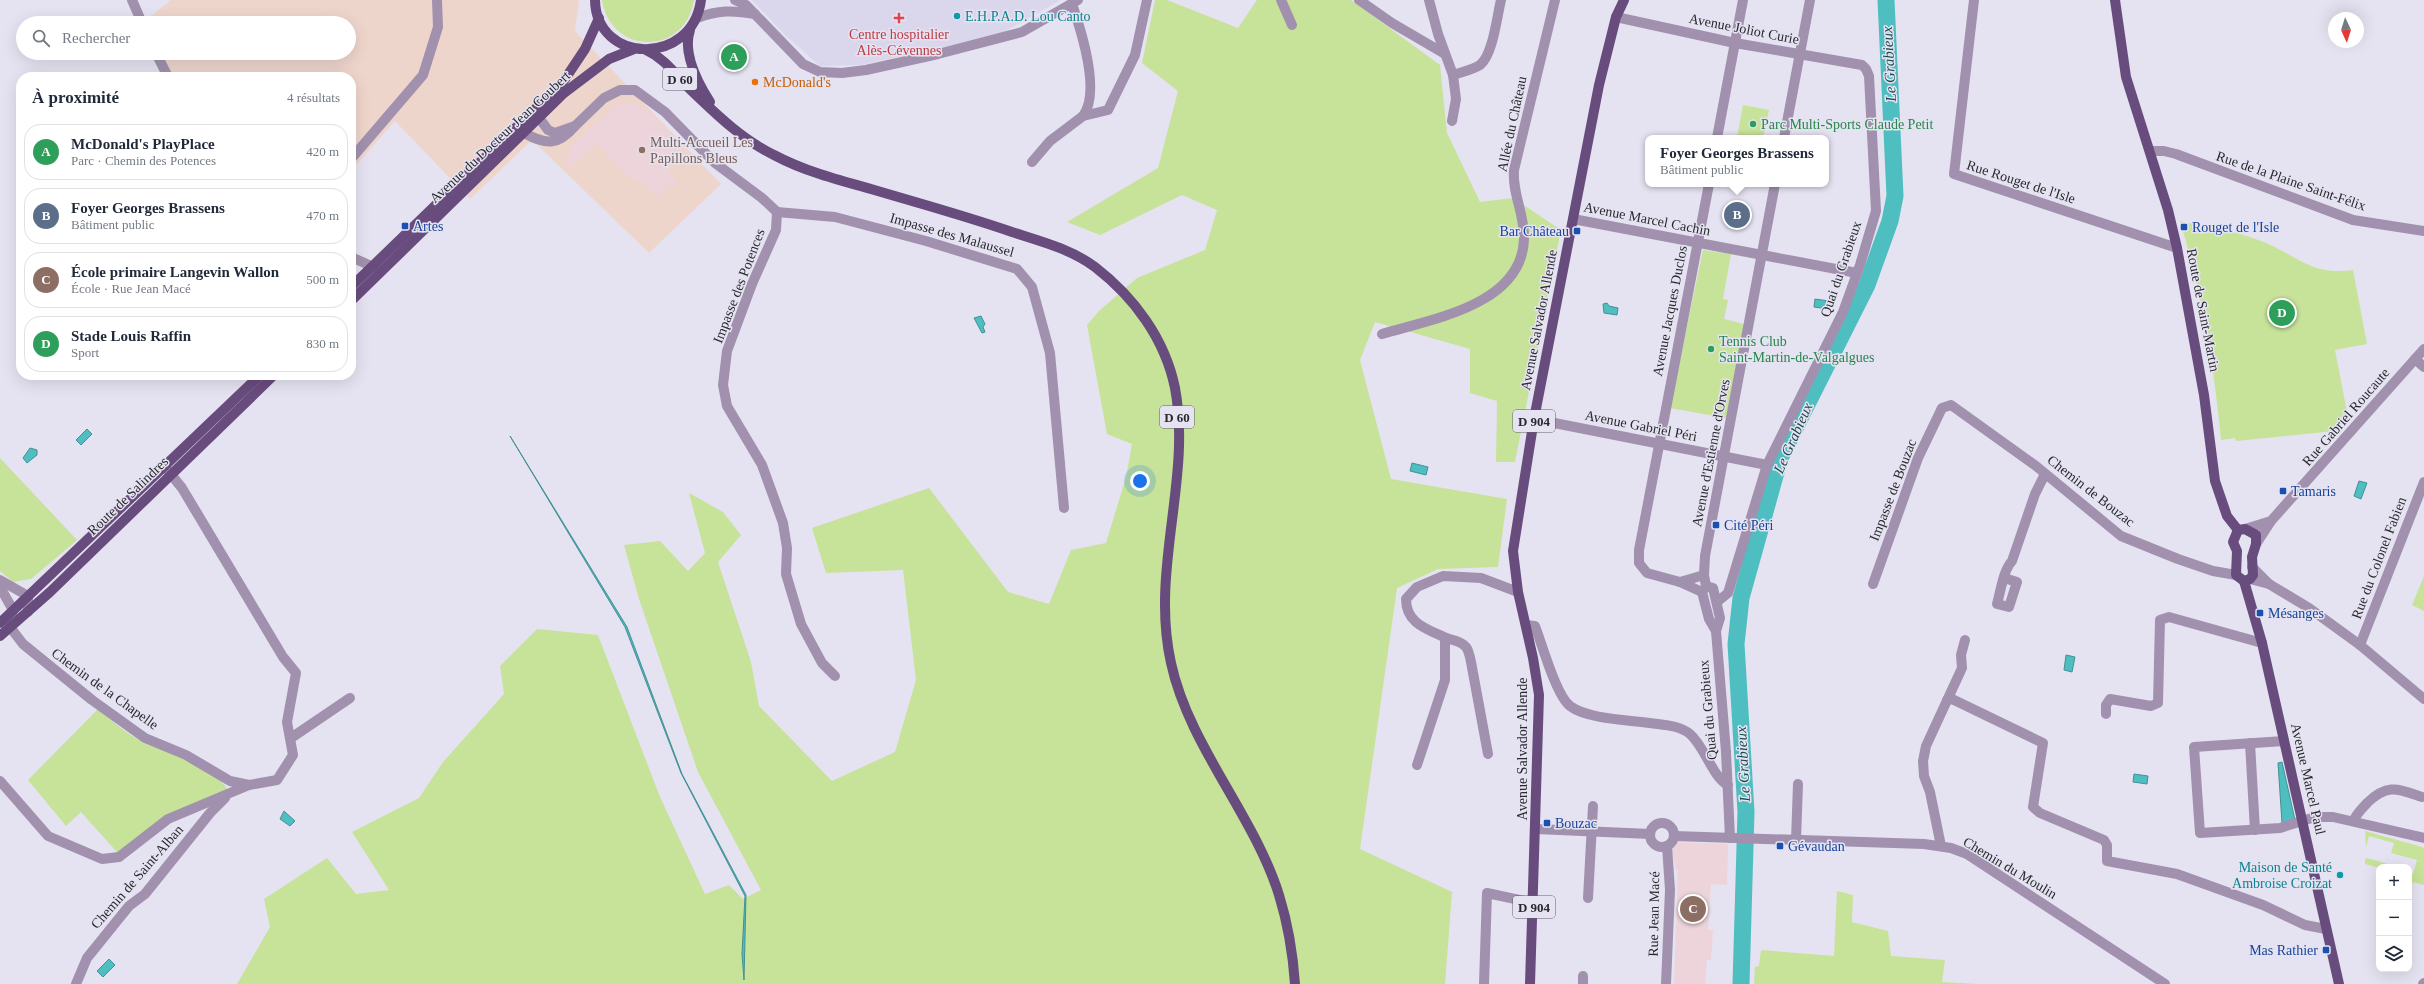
<!DOCTYPE html>
<html lang="fr">
<meta charset="utf-8">
<style>
body{margin:0;font-family:"Times New Roman",serif;background:#f2f2f3;color:#1f2937}
.controls{position:absolute;right:12px;bottom:12px;display:grid;overflow:hidden;border-radius:8px;box-shadow:0 4px 16px #0002}
.controls button{width:36px;height:36px;display:grid;place-items:center;padding:0;border:0;border-bottom:1px solid #e0e1e3;background:#fff;color:#1f2937;font:20px sans-serif}
.compass{position:absolute;left:2328px;top:12px;width:36px;height:36px;border-radius:50%;background:#fff;box-shadow:0 4px 16px #0002;rotate:176deg}
.you{position:absolute;left:1140px;top:481px;width:14px;height:14px;margin:-10px;border:3px solid #fff;border-radius:50%;background:#1a73e8;box-shadow:0 0 0 6px #1a73e833}
.badge{display:grid;place-items:center;width:26px;height:26px;border-radius:50%;background:#a47629;color:#fff;font-size:13px;font-weight:700}
.pin{position:absolute;translate:-50% -50%;border:2px solid #fff;box-shadow:0 1px 4px #0006}
.popup{position:absolute;left:1645px;top:135px;width:184px;height:52px;box-sizing:border-box;display:grid;place-content:center;border-radius:8px;background:#fff;filter:drop-shadow(0 1px 3px #0005);font-size:13px;white-space:nowrap;color:#747a83}
.popup b{font-size:15px;color:#1f2937}
.popup::after{content:'';position:absolute;left:50%;top:100%;margin-left:-8px;border:8px solid transparent;border-top-color:#fff}
.list{margin:0;padding:0;list-style:none}
h2{display:flex;justify-content:space-between;align-items:center;height:52px;margin:0;padding:0 16px;font-size:17px}
h2 small{font-size:13px;font-weight:400;color:#747a83}
.list li{display:grid;grid-template-columns:26px 1fr auto;gap:12px;align-items:center;box-sizing:border-box;height:56px;margin:0 8px 8px;padding:0 8px;border:1px solid #e0e1e3;border-radius:16px}
.list b{display:block;font-size:15px;white-space:nowrap}
.list p{margin:0;font-size:13px;white-space:nowrap;color:#747a83}
.list em{font-size:13px;font-style:normal;color:#747a83}
.icon{flex:none;width:22px;height:22px;fill:none;stroke:currentColor;stroke-width:2;stroke-linecap:round;stroke-linejoin:round}
.map{position:relative;flex:none;width:2424px;height:984px;overflow:hidden}
.search{position:absolute;background:#fff;box-shadow:0 4px 16px #0002;left:16px;top:16px;width:340px;height:44px;display:flex;align-items:center;gap:10px;box-sizing:border-box;padding:0 14px;border-radius:22px;color:#747a83;font-size:15px}
.panel{position:absolute;background:#fff;box-shadow:0 4px 16px #0002;left:16px;top:72px;width:340px;height:308px;border-radius:16px}
.map>svg:first-child{display:block}
.built{fill:#dad7ed}
.industrial{fill:#eed5cc}
.education{fill:#edd3da}
.green{fill:#c7e299}
.water{fill:#4ebec1;stroke:#439195}
.lines{fill:none;stroke-linecap:round;stroke-linejoin:round}
.river{stroke:#4ebec1;stroke-width:17}
.minor{stroke:#a191ae;stroke-width:10}
.major{stroke:#694c7e;stroke-width:10}
.culture-dot{fill:#0f9aa8;stroke:#e5e3f1;stroke-width:1.5}
.health-dot{fill:#e0444e;stroke:#e5e3f1;stroke-width:1.5}
.food-dot{fill:#e8710a;stroke:#e5e3f1;stroke-width:1.5}
.leisure-dot{fill:#2e9e5b;stroke:#e5e3f1;stroke-width:1.5}
.education-dot{fill:#8d6e63;stroke:#e5e3f1;stroke-width:1.5}
.transit-dot{fill:#1a4fb4;stroke:#e5e3f1;stroke-width:1.5}
.labels{text-anchor:middle;dominant-baseline:central;stroke-width:3;stroke-linejoin:round;paint-order:stroke}
.shield{fill:#e5e3f1;stroke:#616068;stroke-width:1}
.shield-label{font-size:13px;font-weight:bold;fill:#29282e}
.culture-label{font-size:14px;fill:#0d838f;stroke:#e5e3f1;text-anchor:start}
.street-label{font-size:14px;fill:#29282e;stroke:#e5e3f1}
.health-label{font-size:14px;fill:#be3a42;stroke:#e5e3f1}
.food-label{font-size:14px;fill:#c56008;stroke:#e5e3f1;text-anchor:start}
.leisure-label{font-size:14px;fill:#27864d;stroke:#e5e3f1;text-anchor:start}
.education-label{font-size:14px;fill:#785e54;stroke:#e5e3f1;text-anchor:start}
.transit-label{font-size:14px;fill:#164399;stroke:#e5e3f1;text-anchor:start}
.water-label{font-size:15px;font-style:italic;fill:#18494b;stroke:#e5e3f1}
</style>
<div class="map">
<svg width="2424" height="984" viewBox="0 0 2424 984">
<rect width="100%" height="100%" fill="#e5e3f1"/>
<!-- built -->
<path class="built" d="M752,0h309l-64,36 -136,29 -41,1 -35,-31z"/>
<!-- industrial -->
<path class="industrial" d="M171,0h408l-4,31 146,153 -72,69 -117,-113 -62,59 -75,-78 -44,50v-94h-178l-12,-24h188v-30h-203l-1,-2z"/>
<!-- education -->
<g class="education">
<path d="M623,103h8l15,5 36,42 -17,16 13,17 -5,4 -3,-2 -13,12 -19,-19 -4,4 -37,-38 -30,26 1,-15 5,-11 38,-35z"/>
<path d="M1676,842l52,2 -1,41 -16,-1 -3,46h5l-2,30h-4l-2,24h-31l4,-114h-2l-5,-22z"/>
</g>
<!-- green -->
<g class="green">
<path d="M602,0h92c-9,56 -83,56 -92,0z"/>
<path d="M1155,0h12l71,28 19,-28h94l89,65 7,68 33,69 33,-4 48,32 -46,232h-19l1,-61 -27,-8v-44l-95,-27 -15,38 31,119 116,20 -9,68 -60,2 -41,19 -37,261 92,43 -7,92h-1208l33,-57 -6,-28 63,-41 29,36 33,-4 -37,-58 67,-34 24,-36 61,-68 -4,-28 37,-37 61,6 62,162 45,97 24,-9 14,14 18,-9 -63,-118 -59,-173 -15,-54 36,-4 28,30 17,-18 -16,-60 34,19 18,23 -23,27 33,100 8,44 73,75 63,-29 21,-72 -13,-110 -77,3 -14,-45 117,-40 79,104 41,12 22,-54 35,-7 20,-66 6,-33 -25,-10 -20,-109 12,-14 38,-33 68,-28 12,-40 -35,-15 -82,40 -33,-13 91,-54 20,-77 -36,-28z"/>
<path d="M1743,105l26,5 -6,28h-26z"/>
<path d="M2180,221c27,6 56,10 81,20 37,14 48,35 92,29l14,74 -32,6 13,67 -14,14 -98,10 -1,-3 -14,2c-7,-74 -19,-148 -41,-219z"/>
<path d="M1703,250l28,4 -8,45 5,1 -4,19 20,5 -18,94 -56,-10z"/>
<path d="M0,458l77,82 -46,39 -18,3 -13,-11z"/>
<path d="M2424,576v35l-12,-6z"/>
<path d="M98,709c12,10 25,22 39,30 22,11 83,30 91,52l-111,61 -36,-40 -15,14 -38,-46z"/>
<path d="M2365,831l57,16 2,2v36l-11,-3 -4,14v-23l4,1 4,-14 -26,-7 3,-10 -25,-7 -3,11z"/>
<path d="M2367,858l21,6 1,3 -10,1 -14,-4v-5z"/>
<path d="M1837,891l16,4 -1,27 36,9 3,25 54,4 -3,22 36,2h-224l1,-17 4,-1 2,-16 73,6z"/>
</g>
<!-- water -->
<g class="water">
<path d="M1815,299l14,2 -1,8 -14,-2z"/>
<path d="M1607,303l2,3 9,2 -1,7 -13,-2 -1,-9z"/>
<path d="M981,316l4,8 -2,3 2,5 -3,1 -8,-15z"/>
<path d="M87,429l5,5 -11,11 -5,-5z"/>
<path d="M510,436l117,191 55,147 64,121 -2,85 -2,-26 3,-58 -64,-123 -56,-146z"/>
<path d="M30,448l7,2v5l-10,8 -4,-5z"/>
<path d="M1412,463l16,4 -2,8 -16,-4z"/>
<path d="M2359,481l8,2 -6,16 -7,-3z"/>
<path d="M2066,655l9,2 -3,15 -8,-2z"/>
<path d="M2282,762l13,58 -13,3 -4,-60z"/>
<path d="M2134,774l14,2 -1,8 -14,-2z"/>
<path d="M284,811l11,10 -5,5 -10,-7z"/>
<path d="M109,959l6,6 -12,12 -6,-6z"/>
</g>
<g class="lines">
<!-- river -->
<path class="river" d="M1741,984l5,-172 -10,-168 5,-46 39,-140 87,-173 23,-64 5,-25 -9,-196"/>
<!-- minor -->
<g class="minor">
<path d="M132,0l10,23"/>
<path d="M735,0l11,5 57,59 17,8 22,1 24,-3 72,-16 84,-22 56,-32"/>
<path d="M1281,0l11,25"/>
<path d="M1359,0l33,23 53,31"/>
<path d="M1429,0l9,34 15,41"/>
<path d="M1974,0l-20,174 223,74"/>
<path d="M1072,4c9,26 29,88 11,112"/>
<path d="M1616,17l119,26 127,22 4,4 3,7 7,135 -16,54 -17,47 -76,153 -39,128 -11,9"/>
<path d="M697,18c21,-8 36,-8 58,-4"/>
<path d="M156,53l12,24"/>
<path d="M1452,121l4,-22 -3,-24c9,-3 19,-5 27,-10 13,-10 17,-49 21,-65"/>
<path d="M575,126l29,-28 16,-8h15l30,22 50,51 47,35 15,14 -1,18 -24,54 -25,67 -4,34 4,21 35,59 21,58 4,25 -1,26 15,50 21,39 13,13"/>
<path d="M524,133c22,12 34,13 51,-7l-20,7 -7,-3 -14,-19"/>
<path d="M1717,138l26,-138"/>
<path d="M1784,138l26,-138"/>
<path d="M2150,151h14l12,3 177,66 71,11"/>
<path d="M351,159l72,-84 15,-48 -1,-27"/>
<path d="M1032,162l18,-21 33,-25 25,-6 27,-55 12,-55"/>
<path d="M777,212l58,5 91,24 91,28 15,18 18,66 14,155"/>
<path d="M1573,219l284,54"/>
<path d="M351,257l27,12"/>
<path d="M1382,334c50,-15 140,-29 142,-95 1,-24 -12,-45 -10,-69l41,-170"/>
<path d="M2415,359l9,8"/>
<path d="M1534,419l233,46"/>
<path d="M2245,529l26,-8"/>
<path d="M2256,544l15,-23 153,-172"/>
<path d="M2004,578l13,4 -8,25 -12,-3c4,-14 6,-33 15,-43l23,-67 10,-20"/>
<path d="M2250,579l19,5 -17,-17"/>
<path d="M0,580l28,16v16"/>
<path d="M1680,582l24,-7"/>
<path d="M1873,584l45,-126 24,-50 9,-3 85,61 85,70 57,23 35,12 23,4"/>
<path d="M2269,584l40,24 51,37 64,54"/>
<path d="M1706,586l-2,-11 1,-19 70,-372"/>
<path d="M1706,586l7,2 7,30 -4,13 10,121 4,86"/>
<path d="M0,587l13,23 -3,17 13,17 69,56 53,38 41,17 44,26 19,4 28,-5 16,-25 -6,-33 9,-49 -13,-16 -101,-169 -17,-21"/>
<path d="M1706,587l-4,5 7,27 7,12"/>
<path d="M1702,592l-22,-10 -33,-9 -8,-10v-13l70,-366"/>
<path d="M1526,625l9,1c7,18 21,69 35,80 17,13 59,14 80,17 14,2 29,2 40,11 15,13 23,44 38,51"/>
<path d="M2360,645l64,-163"/>
<path d="M1947,700l5,-1 91,44 -10,64 7,6 64,27 3,5v16l70,13 86,31 42,20 21,4"/>
<path d="M2106,714v-9l4,-6 41,7 7,-3 2,-83 9,-3 93,26"/>
<path d="M291,738l59,-40"/>
<path d="M2284,741l-90,6 6,86 80,-5 35,-11h18l91,21"/>
<path d="M2250,743l5,87"/>
<path d="M1488,754l-17,-92c-1,-5 -2,-11 -5,-15 -7,-8 -14,-6 -22,-10 -20,-9 -38,-15 -38,-38l11,-12 26,-11 38,2 37,14"/>
<path d="M1417,765l28,-85v-42"/>
<path d="M0,781l48,55 54,23 17,-2 49,-38 81,-34"/>
<path d="M2354,820c3,-7 8,-11 13,-17 21,-20 31,-14 55,-6"/>
<circle cx="1662" cy="835" r="12"/>
<path d="M1536,829l114,5"/>
<path d="M1674,836l250,8 27,4 16,6 198,130"/>
<path d="M1796,840l2,-56"/>
<path d="M1941,846l-11,-54 -6,-16 -1,-15 3,-15 36,-78 -1,-13 4,-15"/>
<path d="M1588,898l5,-92"/>
<path d="M76,984l11,-26 42,-52 16,-12 65,-81 15,-15"/>
<path d="M1484,984l3,-91 47,10"/>
<path d="M1583,984v-8"/>
<path d="M1666,984l4,-94 -3,-44"/>
<path d="M2423,984l1,-1"/>
</g>
<!-- major -->
<g class="major">
<path d="M595,0c1,64 97,67 106,0"/>
<path d="M2115,0l11,77 42,133 9,38 27,147 11,86 12,35 11,14"/>
<path d="M690,30c-8,23 8,53 20,72"/>
<path d="M646,50c20,9 31,27 47,42 25,24 50,48 81,63 30,16 64,25 97,34 47,14 95,27 141,43 28,9 59,17 83,35 39,30 70,72 80,121 17,90 -25,182 -4,275 18,83 83,152 108,232 9,29 14,60 16,89"/>
<path d="M351,287l212,-205 22,-33 14,-31"/>
<path d="M351,301l213,-208 45,-34 25,-10"/>
<path d="M2245,529l11,6v9l-4,13 1,18 -3,4 -6,2 -8,-6 1,-24 -4,-9 5,-12z"/>
<path d="M2244,581l18,62 77,341"/>
<path d="M0,623l260,-248"/>
<path d="M0,636l50,-44 224,-217"/>
<path d="M1530,984l9,-289 -6,-37 -15,-66 -5,-41 21,-132 65,-334 17,-68 8,-17"/>
</g>
</g>
<!-- markers -->
<g class="culture-dot">
<circle cx="957" cy="16" r="4"/>
<circle cx="2340" cy="875" r="4"/>
</g>
<path class="health-dot" d="M897 12h4v4h4v4h-4v4h-4v-4h-4v-4h4z"/>
<circle class="food-dot" cx="755" cy="82" r="4"/>
<g class="leisure-dot">
<circle cx="1753" cy="124" r="4"/>
<circle cx="1711" cy="349" r="4"/>
</g>
<circle class="education-dot" cx="642" cy="150" r="4"/>
<g class="transit-dot">
<rect x="401" y="222" width="8" height="8" rx="2"/>
<rect x="2180" y="223" width="8" height="8" rx="2"/>
<rect x="1573" y="227" width="8" height="8" rx="2"/>
<rect x="2279" y="487" width="8" height="8" rx="2"/>
<rect x="1712" y="521" width="8" height="8" rx="2"/>
<rect x="2256" y="609" width="8" height="8" rx="2"/>
<rect x="1543" y="819" width="8" height="8" rx="2"/>
<rect x="1776" y="842" width="8" height="8" rx="2"/>
<rect x="2322" y="946" width="8" height="8" rx="2"/>
</g>
<g class="labels">
<!-- shield labels -->
<g class="shield">
<rect x="663" y="68" width="34" height="22" rx="3"/>
<rect x="1160" y="406" width="34" height="22" rx="3"/>
<rect x="1513" y="410" width="42" height="22" rx="3"/>
<rect x="1513" y="896" width="42" height="22" rx="3"/>
</g>
<g class="shield-label">
<text x="680" y="79">D 60</text>
<text x="1177" y="417">D 60</text>
<text x="1534" y="421">D 904</text>
<text x="1534" y="907">D 904</text>
</g>
<!-- culture labels -->
<g class="culture-label">
<text x="965" y="16">E.H.P.A.D. Lou Canto</text>
<text x="2332" y="867" text-anchor="end">Maison de Santé<tspan x="2332" dy="16">Ambroise Croizat</tspan></text>
</g>
<!-- street labels -->
<g class="street-label">
<text transform="translate(1744 29) rotate(11)">Avenue Joliot Curie</text>
<text transform="translate(1512 124) rotate(-78)">Allée du Château</text>
<text transform="translate(500 137) rotate(-43)">Avenue du Docteur Jean Goubert</text>
<text transform="translate(2291 181) rotate(19)">Rue de la Plaine Saint-Félix</text>
<text transform="translate(2021 182) rotate(18)">Rue Rouget de l'Isle</text>
<text transform="translate(1647 219) rotate(11)">Avenue Marcel Cachin</text>
<text transform="translate(952 235) rotate(16)">Impasse des Malaussel</text>
<text transform="translate(1841 269) rotate(-71)">Quai du Grabieux</text>
<text transform="translate(739 286) rotate(-69)">Impasse des Potences</text>
<text transform="translate(2203 310) rotate(79)">Route de Saint-Martin</text>
<text transform="translate(1670 311) rotate(-79)">Avenue Jacques Duclos</text>
<text transform="translate(1539 320) rotate(-79)">Avenue Salvador Allende</text>
<text transform="translate(2346 417) rotate(-49)">Rue Gabriel Roucaute</text>
<text transform="translate(1641 426) rotate(11)">Avenue Gabriel Péri</text>
<text transform="translate(1711 453) rotate(-79)">Avenue d'Estienne d'Orves</text>
<text transform="translate(1893 490) rotate(-69)">Impasse de Bouzac</text>
<text transform="translate(2091 491) rotate(38)">Chemin de Bouzac</text>
<text transform="translate(128 496) rotate(-44)">Route de Salindres</text>
<text transform="translate(2379 558) rotate(-69)">Rue du Colonel Fabien</text>
<text transform="translate(105 689) rotate(36)">Chemin de la Chapelle</text>
<text transform="translate(1708 710) rotate(-95)">Quai du Grabieux</text>
<text transform="translate(1522 749) rotate(-90)">Avenue Salvador Allende</text>
<text transform="translate(2308 779) rotate(77)">Avenue Marcel Paul</text>
<text transform="translate(2010 868) rotate(31)">Chemin du Moulin</text>
<text transform="translate(137 877) rotate(-49)">Chemin de Saint-Alban</text>
<text transform="translate(1654 914) rotate(-89)">Rue Jean Macé</text>
</g>
<!-- health labels -->
<g class="health-label">
<text x="899" y="34">Centre hospitalier<tspan x="899" dy="16">Alès-Cévennes</tspan></text>
</g>
<!-- food labels -->
<g class="food-label">
<text x="763" y="82">McDonald's</text>
</g>
<!-- leisure labels -->
<g class="leisure-label">
<text x="1761" y="124">Parc Multi-Sports Claude Petit</text>
<text x="1719" y="341">Tennis Club<tspan x="1719" dy="16">Saint-Martin-de-Valgalgues</tspan></text>
</g>
<!-- education labels -->
<g class="education-label">
<text x="650" y="142">Multi-Accueil Les<tspan x="650" dy="16">Papillons Bleus</tspan></text>
</g>
<!-- transit labels -->
<g class="transit-label">
<text x="413" y="226">Artes</text>
<text x="2192" y="227">Rouget de l'Isle</text>
<text x="1569" y="231" text-anchor="end">Bar Château</text>
<text x="2291" y="491">Tamaris</text>
<text x="1724" y="525">Cité Péri</text>
<text x="2268" y="613">Mésanges</text>
<text x="1555" y="823">Bouzac</text>
<text x="1788" y="846">Gévaudan</text>
<text x="2318" y="950" text-anchor="end">Mas Rathier</text>
</g>
<!-- water labels -->
<g class="water-label">
<text transform="translate(1889 64) rotate(-93)">Le Grabieux</text>
<text transform="translate(1793 438) rotate(-66)">Le Grabieux</text>
<text transform="translate(1743 764) rotate(-93)">Le Grabieux</text>
</g>
</g>
</svg>
<div class="controls">
<button>+</button>
<button>−</button>
<button><svg class="icon" aria-label="layers" viewBox="0 0 24 24"><path d="M12 4l9 5-9 5-9-5zM3 14l9 5 9-5"/></svg></button>
</div>
<svg class="compass" viewBox="-18 -18 36 36"><path d="M0-13l5 13h-10z" fill="#e53935"/><path d="M0 13l5-13h-10z" fill="#747a83"/></svg>
<div class="you"></div>
<div class="pin badge" style="left:734px;top:57px;background:#2e9e5b">A</div>
<div class="pin badge" style="left:1737px;top:215px;background:#5c6f8a">B</div>
<div class="popup"><b>Foyer Georges Brassens</b>Bâtiment public</div>
<div class="pin badge" style="left:1693px;top:909px;background:#8d6e63">C</div>
<div class="pin badge" style="left:2282px;top:313px;background:#2e9e5b">D</div>
<div class="search"><svg class="icon" aria-label="search" viewBox="0 0 24 24"><circle cx="10" cy="10" r="6"/><path d="M15 15l6 6"/></svg>Rechercher</div>
<section class="panel">
<h2>À proximité<small>4 résultats</small></h2>
<ul class="list">
<li><span class="badge" style="background:#2e9e5b">A</span><div><b>McDonald's PlayPlace</b><p>Parc · Chemin des Potences</p></div><em>420 m</em></li>
<li><span class="badge" style="background:#5c6f8a">B</span><div><b>Foyer Georges Brassens</b><p>Bâtiment public</p></div><em>470 m</em></li>
<li><span class="badge" style="background:#8d6e63">C</span><div><b>École primaire Langevin Wallon</b><p>École · Rue Jean Macé</p></div><em>500 m</em></li>
<li><span class="badge" style="background:#2e9e5b">D</span><div><b>Stade Louis Raffin</b><p>Sport</p></div><em>830 m</em></li>
</ul>
</section>
</div>
